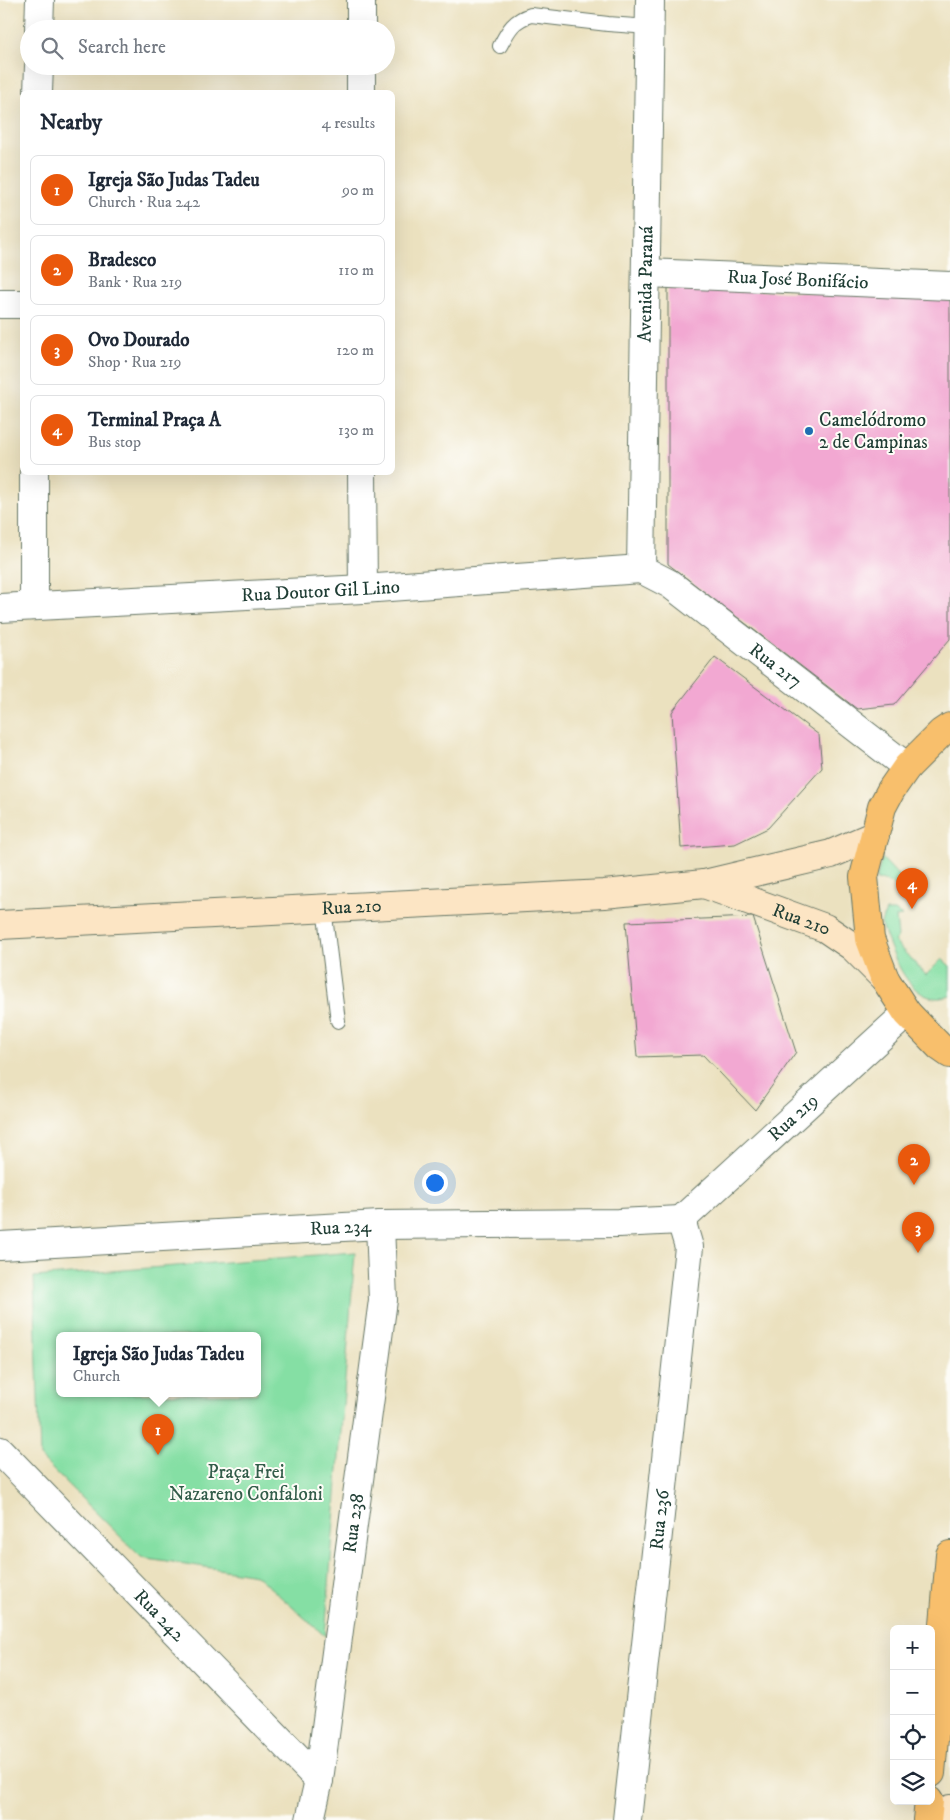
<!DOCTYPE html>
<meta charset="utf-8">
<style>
body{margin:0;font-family:"IM FELL DW Pica",serif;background:#f2f2f3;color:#1f2937}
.controls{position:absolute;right:15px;bottom:15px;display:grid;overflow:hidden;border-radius:8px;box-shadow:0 5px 20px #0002}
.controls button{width:45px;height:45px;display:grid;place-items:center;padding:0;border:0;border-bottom:1px solid #e0e1e3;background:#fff;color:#1f2937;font:25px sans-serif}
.you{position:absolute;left:434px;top:1182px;width:18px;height:18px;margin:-12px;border:4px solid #fff;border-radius:50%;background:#1a73e8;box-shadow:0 0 0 8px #1a73e833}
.badge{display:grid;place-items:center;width:32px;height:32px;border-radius:50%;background:#ea580c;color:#fff;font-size:16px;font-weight:700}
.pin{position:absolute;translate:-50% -41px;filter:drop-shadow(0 1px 2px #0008)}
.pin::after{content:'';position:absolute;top:26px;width:18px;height:15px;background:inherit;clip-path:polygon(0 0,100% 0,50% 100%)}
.popup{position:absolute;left:56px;top:1332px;width:205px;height:65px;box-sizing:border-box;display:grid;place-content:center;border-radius:8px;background:#fff;filter:drop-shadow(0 1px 4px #0005);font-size:16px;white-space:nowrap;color:#747a83}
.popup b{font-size:19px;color:#1f2937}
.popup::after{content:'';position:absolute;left:50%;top:100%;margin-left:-10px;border:10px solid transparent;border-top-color:#fff}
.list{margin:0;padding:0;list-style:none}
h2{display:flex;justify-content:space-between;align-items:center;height:65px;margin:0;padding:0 20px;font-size:21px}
h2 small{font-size:16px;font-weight:400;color:#747a83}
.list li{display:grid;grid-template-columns:32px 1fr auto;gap:15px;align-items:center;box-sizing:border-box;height:70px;margin:0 10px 10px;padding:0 10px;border:1px solid #e0e1e3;border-radius:8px}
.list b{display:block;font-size:19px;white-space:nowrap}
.list p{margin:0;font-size:16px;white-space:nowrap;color:#747a83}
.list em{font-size:16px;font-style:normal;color:#747a83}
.icon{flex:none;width:28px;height:28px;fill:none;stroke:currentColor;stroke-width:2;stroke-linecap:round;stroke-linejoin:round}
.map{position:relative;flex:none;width:950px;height:1820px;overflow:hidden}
.search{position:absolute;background:#fff;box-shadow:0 5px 20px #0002;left:20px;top:20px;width:375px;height:55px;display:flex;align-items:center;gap:12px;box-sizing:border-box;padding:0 18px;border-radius:28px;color:#747a83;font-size:19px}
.panel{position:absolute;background:#fff;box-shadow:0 5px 20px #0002;left:20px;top:90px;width:375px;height:385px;border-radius:8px}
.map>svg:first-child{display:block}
.green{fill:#85dfa4;stroke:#528e6c;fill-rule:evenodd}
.building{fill:#f2a8d2}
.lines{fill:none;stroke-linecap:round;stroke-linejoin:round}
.lane-casing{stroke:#667665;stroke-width:16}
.street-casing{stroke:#667665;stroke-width:30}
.secondary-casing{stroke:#667665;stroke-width:30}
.primary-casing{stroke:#667665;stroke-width:30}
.lane{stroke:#fff;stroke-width:14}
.street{stroke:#fff;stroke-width:28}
.secondary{stroke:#fce5c4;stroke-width:28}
.primary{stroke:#f8bf6c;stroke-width:28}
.poi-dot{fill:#1f6fb2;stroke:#fdfcf7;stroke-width:2}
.labels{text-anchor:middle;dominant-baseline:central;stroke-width:4;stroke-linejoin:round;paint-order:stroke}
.street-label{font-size:19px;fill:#1f3d34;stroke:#fdfcf7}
.poi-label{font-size:19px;fill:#1f3d34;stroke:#fdfcf7;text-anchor:start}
.park-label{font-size:19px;fill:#335d4a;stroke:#fdfcf7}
</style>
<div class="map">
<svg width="950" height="1820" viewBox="0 0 950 1820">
<rect width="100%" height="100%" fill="#fdfcf7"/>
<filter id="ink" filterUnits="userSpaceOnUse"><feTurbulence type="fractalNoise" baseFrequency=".02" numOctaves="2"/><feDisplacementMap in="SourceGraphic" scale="10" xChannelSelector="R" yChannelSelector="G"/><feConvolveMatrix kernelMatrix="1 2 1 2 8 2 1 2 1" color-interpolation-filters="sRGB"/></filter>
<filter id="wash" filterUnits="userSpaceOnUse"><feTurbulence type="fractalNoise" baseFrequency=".0096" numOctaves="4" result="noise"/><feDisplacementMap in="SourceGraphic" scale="20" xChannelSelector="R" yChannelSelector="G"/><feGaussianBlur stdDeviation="1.12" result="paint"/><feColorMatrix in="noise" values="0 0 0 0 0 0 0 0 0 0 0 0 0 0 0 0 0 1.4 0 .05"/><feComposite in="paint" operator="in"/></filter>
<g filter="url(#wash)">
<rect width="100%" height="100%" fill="#ebe1bf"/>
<!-- green -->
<g class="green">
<path d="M882,858l28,30c-15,3 -17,-8 -34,-8z"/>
<path d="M886,911h9l7,5 -6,1 2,20 -4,4 32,34 16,-16 8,7v30c-41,14 -58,-45 -69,-73z"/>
<path d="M355,1252l-30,384 -69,-61 -115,-18 -101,-100 -6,-180zM59,1336h198v58h-198z"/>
</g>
<g id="blocks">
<!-- building -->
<g class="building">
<path d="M668,288l282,9v342l-56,66 -37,4 -189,-145z"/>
<path d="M715,657l104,78 3,33 -54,60 -33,16 -54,4 -9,-136z"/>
<path d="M753,917l43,135 -41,58 -52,-55 -66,2 -11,-135z"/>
</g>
</g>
</g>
<g filter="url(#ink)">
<use href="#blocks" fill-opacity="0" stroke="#667665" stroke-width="1"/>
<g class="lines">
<defs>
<g id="lane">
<path d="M500,46c8,-15 13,-26 31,-31l77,9 41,3"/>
<path d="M324,908l14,113"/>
</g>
<g id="street">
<path d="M361,0v29"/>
<path d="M39,29l1,-29"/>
<path d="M361,66v26"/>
<path d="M38,92l1,-26"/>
<path id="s1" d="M647,273l303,13"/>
<path d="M0,304h22"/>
<path d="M362,472l1,117"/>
<path id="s2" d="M641,569l9,-569"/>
<path id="s3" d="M641,569l29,15 237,183"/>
<path d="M34,606v-134"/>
<path id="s4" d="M0,608l363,-19 278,-20"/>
<path id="s5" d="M681,1220l226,-207"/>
<path id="s6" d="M0,1246l380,-21 238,-2 63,-3"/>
<path id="s7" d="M0,1451l319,329"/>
<path id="s8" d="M310,1820l9,-40 64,-480 -3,-75"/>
<path id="s9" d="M627,1820l62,-573 -8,-27"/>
</g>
<g id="secondary">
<path id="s10" d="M704,884l121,44 28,19 32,32"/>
<path id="s11" d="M0,925l604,-31 100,-10 127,-30 44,-19"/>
<path d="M940,1820l10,-11"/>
</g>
<g id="primary">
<path d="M950,727l-9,6 -34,34 -16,23 -9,17 -18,70 6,62 15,40 22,34 33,34 10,7"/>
<path d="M931,1773l19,-218"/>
<path d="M927,1820l2,-19"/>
</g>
</defs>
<!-- lane casing -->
<use href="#lane" class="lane-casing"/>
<!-- street casing -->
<use href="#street" class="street-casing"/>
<!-- secondary casing -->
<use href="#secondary" class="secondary-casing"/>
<!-- primary casing -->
<use href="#primary" class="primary-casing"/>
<!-- lane -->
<use href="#lane" class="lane"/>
<!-- street -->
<use href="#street" class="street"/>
<!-- secondary -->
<use href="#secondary" class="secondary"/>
<!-- primary -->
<use href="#primary" class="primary"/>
</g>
</g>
<!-- markers -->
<circle class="poi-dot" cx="809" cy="431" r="5"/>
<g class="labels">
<!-- street labels -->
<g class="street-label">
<text stroke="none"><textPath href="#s1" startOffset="151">Rua José Bonifácio</textPath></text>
<text stroke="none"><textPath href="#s2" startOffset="285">Avenida Paraná</textPath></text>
<text stroke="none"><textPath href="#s4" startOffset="321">Rua Doutor Gil Lino</textPath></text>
<text stroke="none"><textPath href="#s3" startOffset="166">Rua 217</textPath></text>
<text stroke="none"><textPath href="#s11" startOffset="352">Rua 210</textPath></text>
<text stroke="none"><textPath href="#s10" startOffset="104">Rua 210</textPath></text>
<text stroke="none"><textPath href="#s5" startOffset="152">Rua 219</textPath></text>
<text stroke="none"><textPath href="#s6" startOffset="341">Rua 234</textPath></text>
<text stroke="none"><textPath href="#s9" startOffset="302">Rua 236</textPath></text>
<text stroke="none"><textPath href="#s8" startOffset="300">Rua 238</textPath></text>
<text stroke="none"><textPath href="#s7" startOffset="229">Rua 242</textPath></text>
</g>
<!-- poi labels -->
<g class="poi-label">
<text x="819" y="420">Camelódromo<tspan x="819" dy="22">2 de Campinas</tspan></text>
</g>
<!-- park labels -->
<g class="park-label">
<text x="246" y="1472">Praça Frei<tspan x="246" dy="22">Nazareno Confaloni</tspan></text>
</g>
</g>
</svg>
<div class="controls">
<button>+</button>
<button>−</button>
<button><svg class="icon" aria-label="locate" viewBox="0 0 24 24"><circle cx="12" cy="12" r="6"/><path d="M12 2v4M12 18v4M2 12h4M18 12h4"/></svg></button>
<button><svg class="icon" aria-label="layers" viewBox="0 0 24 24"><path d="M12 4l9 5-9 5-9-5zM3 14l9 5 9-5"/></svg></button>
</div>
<div class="you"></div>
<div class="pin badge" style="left:158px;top:1455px">1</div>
<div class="popup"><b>Igreja São Judas Tadeu</b>Church</div>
<div class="pin badge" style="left:914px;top:1185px">2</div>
<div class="pin badge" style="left:918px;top:1253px">3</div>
<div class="pin badge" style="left:912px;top:909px">4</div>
<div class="search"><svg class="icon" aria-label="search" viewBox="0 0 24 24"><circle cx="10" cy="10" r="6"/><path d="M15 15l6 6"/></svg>Search here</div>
<section class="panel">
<h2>Nearby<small>4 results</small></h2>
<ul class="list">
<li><span class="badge">1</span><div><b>Igreja São Judas Tadeu</b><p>Church · Rua 242</p></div><em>90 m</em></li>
<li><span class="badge">2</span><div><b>Bradesco</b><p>Bank · Rua 219</p></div><em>110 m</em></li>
<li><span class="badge">3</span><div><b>Ovo Dourado</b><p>Shop · Rua 219</p></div><em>120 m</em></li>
<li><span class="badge">4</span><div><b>Terminal Praça A</b><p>Bus stop</p></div><em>130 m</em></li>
</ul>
</section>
</div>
